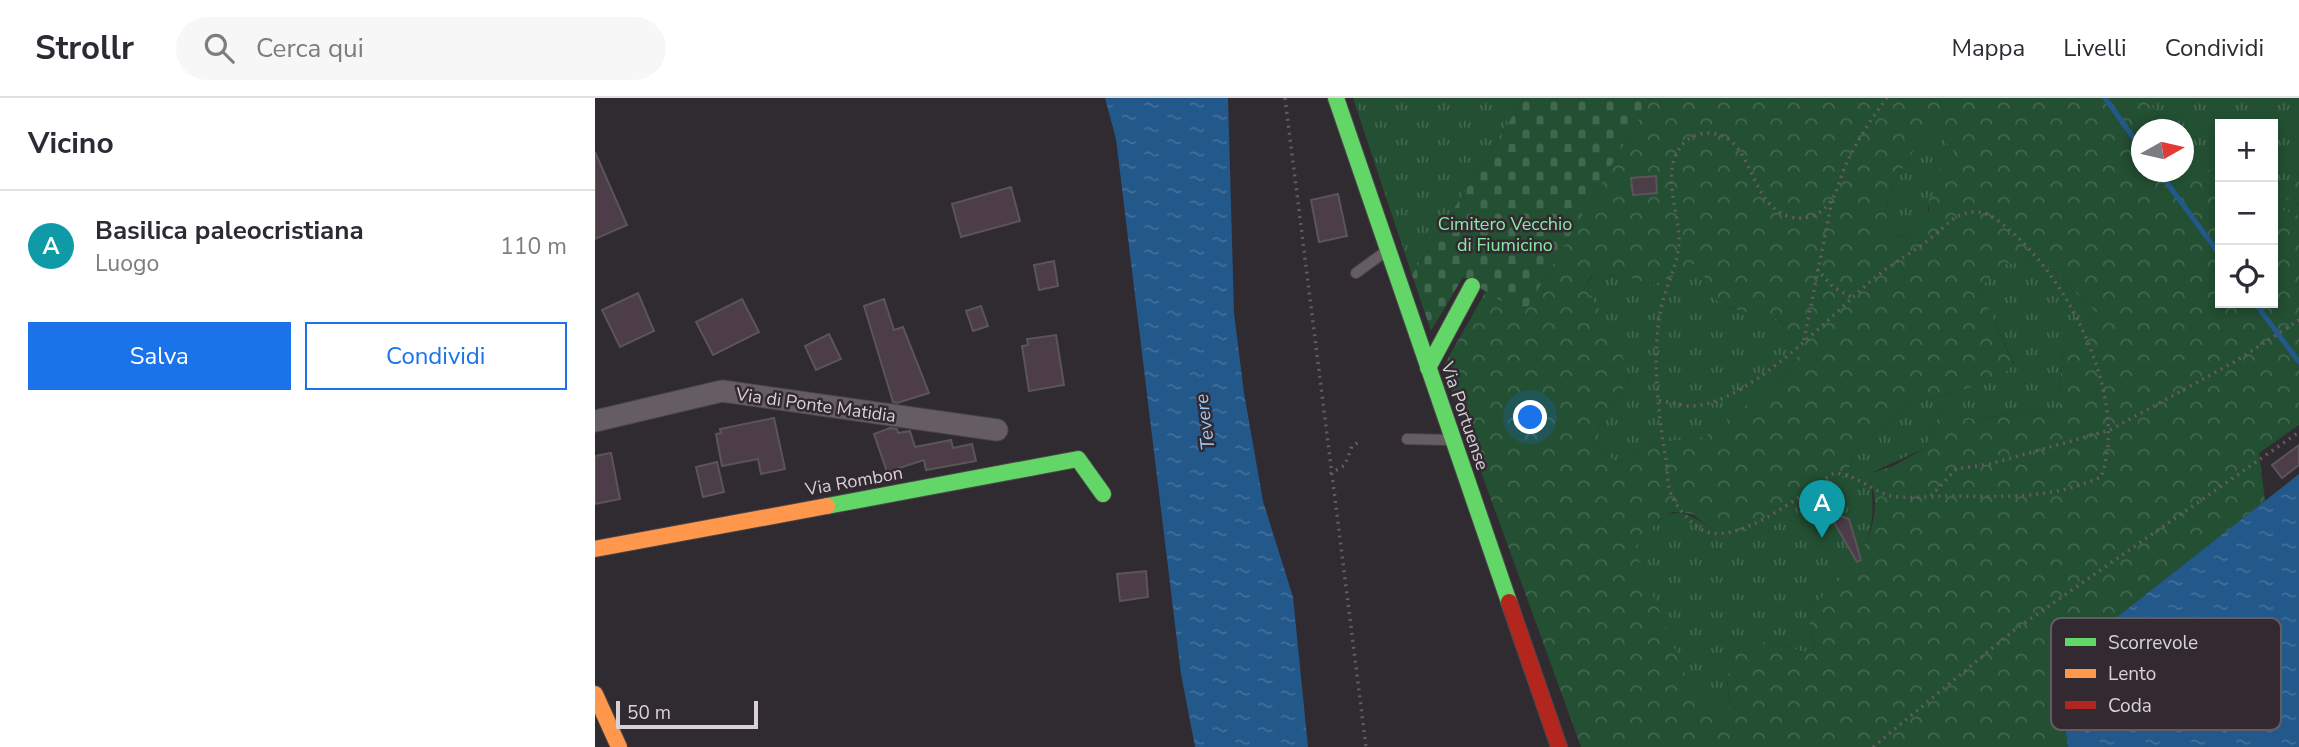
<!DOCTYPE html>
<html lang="it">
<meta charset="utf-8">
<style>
body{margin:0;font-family:"Nunito Sans",sans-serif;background:#f7f7f7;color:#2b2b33}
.controls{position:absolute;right:21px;top:21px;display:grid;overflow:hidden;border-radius:0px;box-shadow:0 4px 10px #0003}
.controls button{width:63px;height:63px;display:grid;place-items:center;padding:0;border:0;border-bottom:2px solid #e1e1e2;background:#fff;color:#2b2b33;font:35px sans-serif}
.compass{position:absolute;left:1536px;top:21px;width:63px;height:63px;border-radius:50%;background:#fff;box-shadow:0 4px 10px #0003;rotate:82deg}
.scale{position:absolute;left:21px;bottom:18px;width:142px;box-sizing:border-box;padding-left:7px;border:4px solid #d8d2d8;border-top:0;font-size:19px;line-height:24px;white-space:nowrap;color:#d8d2d8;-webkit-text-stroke:5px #322931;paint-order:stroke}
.you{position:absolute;left:936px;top:320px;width:24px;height:24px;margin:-18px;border:5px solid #fff;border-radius:50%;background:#1a73e8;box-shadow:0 0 0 10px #1a73e833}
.badge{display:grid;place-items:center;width:46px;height:46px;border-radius:50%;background:#1a73e8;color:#fff;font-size:23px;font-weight:700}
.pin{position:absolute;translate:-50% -58px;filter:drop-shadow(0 2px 4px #0008)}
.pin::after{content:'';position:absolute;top:37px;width:24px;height:21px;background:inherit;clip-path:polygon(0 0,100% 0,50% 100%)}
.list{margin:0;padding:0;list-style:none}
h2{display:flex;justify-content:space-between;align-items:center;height:91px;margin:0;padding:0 28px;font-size:30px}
h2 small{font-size:23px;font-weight:400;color:#7c7c81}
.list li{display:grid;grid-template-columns:46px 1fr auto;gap:21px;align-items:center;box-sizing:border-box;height:112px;padding:0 28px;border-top:2px solid #e1e1e2}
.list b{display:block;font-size:26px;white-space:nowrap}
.list p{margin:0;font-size:23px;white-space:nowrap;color:#7c7c81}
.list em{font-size:23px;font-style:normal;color:#7c7c81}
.actions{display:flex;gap:14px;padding:21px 28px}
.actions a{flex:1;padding:16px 0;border:2px solid #1a73e8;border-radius:0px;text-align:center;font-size:24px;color:#1a73e8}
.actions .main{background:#1a73e8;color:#fff}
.icon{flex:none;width:38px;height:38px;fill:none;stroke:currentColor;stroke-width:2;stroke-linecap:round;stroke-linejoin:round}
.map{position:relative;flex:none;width:1704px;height:649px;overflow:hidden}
header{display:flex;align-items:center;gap:42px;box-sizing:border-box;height:98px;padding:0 35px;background:#fff;border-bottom:2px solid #e1e1e2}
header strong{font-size:33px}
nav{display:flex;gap:38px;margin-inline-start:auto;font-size:24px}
.search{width:490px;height:63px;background:#f7f7f7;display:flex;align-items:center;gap:18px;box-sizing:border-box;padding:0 24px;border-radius:38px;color:#7c7c81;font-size:26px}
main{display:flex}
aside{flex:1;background:#fff}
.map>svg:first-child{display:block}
.grass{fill:url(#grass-tufts)}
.forest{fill:url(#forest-crowns);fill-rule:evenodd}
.cemetery{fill:url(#cemetery-stones)}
.water{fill:url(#water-ripples)}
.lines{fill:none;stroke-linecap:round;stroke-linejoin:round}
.stream{stroke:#23588a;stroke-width:5}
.building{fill:#4c3d48;stroke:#5a5559;stroke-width:2}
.lane-casing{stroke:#4a474a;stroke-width:12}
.street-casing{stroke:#4a474a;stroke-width:23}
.fast-casing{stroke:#4a474a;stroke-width:18}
.slow-casing{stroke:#4a474a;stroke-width:18}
.jam-casing{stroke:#4a474a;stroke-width:18}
.path{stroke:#625b60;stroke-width:3.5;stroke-dasharray:2 5;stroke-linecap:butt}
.lane{stroke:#665d63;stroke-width:10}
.street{stroke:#665d63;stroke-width:21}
.fast{stroke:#63d668;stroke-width:16}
.slow{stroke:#ff974d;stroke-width:16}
.jam{stroke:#b3261e;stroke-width:16}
.labels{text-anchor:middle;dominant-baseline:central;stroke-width:5;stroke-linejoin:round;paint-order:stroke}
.park-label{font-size:18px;fill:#87eaa3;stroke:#322931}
.street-label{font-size:18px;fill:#d8d2d8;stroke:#322931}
.water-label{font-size:19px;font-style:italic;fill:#99c7f5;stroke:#322931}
.key{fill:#322931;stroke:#645c63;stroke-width:2}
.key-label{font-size:19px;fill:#d8d2d8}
</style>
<header>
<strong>Strollr</strong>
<div class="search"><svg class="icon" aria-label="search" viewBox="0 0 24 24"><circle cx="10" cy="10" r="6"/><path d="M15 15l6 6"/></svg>Cerca qui</div>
<nav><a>Mappa</a><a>Livelli</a><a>Condividi</a></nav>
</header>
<main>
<aside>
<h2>Vicino<small></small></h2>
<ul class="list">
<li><span class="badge" style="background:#0f9aa8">A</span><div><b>Basilica paleocristiana</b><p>Luogo</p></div><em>110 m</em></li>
</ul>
<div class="actions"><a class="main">Salva</a><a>Condividi</a></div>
</aside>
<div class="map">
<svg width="1704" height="649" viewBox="0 0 1704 649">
<defs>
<pattern id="grass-tufts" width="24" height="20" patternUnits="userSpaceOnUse" patternTransform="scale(1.75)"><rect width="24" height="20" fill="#234f32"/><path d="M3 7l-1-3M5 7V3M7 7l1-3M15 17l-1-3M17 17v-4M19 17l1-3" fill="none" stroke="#42674f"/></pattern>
<pattern id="forest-crowns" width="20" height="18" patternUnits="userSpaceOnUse" patternTransform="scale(1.75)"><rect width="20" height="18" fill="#234f32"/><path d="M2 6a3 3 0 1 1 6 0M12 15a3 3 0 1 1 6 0" fill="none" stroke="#42674f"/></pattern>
<pattern id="cemetery-stones" width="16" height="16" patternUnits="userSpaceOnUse" patternTransform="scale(1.75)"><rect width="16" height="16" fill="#234f32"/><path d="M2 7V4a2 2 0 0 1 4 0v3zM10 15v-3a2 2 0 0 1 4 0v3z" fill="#42674f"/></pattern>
<pattern id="water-ripples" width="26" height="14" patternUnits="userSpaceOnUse" patternTransform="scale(1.75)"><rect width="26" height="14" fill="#23588a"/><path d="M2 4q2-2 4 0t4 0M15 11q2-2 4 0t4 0" fill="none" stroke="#426f9a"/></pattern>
</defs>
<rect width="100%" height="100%" fill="#302b30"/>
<!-- grass -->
<g class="grass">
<path d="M758,0h171l-112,177z"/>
<path d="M1549,0h155v77l-13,11v13l13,6v11l-26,-10v-82h-53v59l-36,-41 -1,-12 -10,-1z"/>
<path d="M1338,27l21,27 -10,37 -16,19 2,13 -17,15 -20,-1c-2,-6 -7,-15 -7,-21 -2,-22 33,-73 47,-89z"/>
<path d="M1111,156l24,54 42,8 21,15 6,24 -18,24 -77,59 -51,5 -36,20 -20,-16 3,-21 29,-47 -45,-91 9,-13 32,1 27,9 30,-12z"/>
<path d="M1447,162l55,53 -34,37 -5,59 -84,10 -34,-6 -15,35 -56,26c14,69 -14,94 -62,137l8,38 -11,3 -35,-11 -42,37 3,29 -15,7 -27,-31 -55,-135c32,-35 39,-49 82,-17l132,-57 8,-22 53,-48 84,-22 22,-18 -35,-76 26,-24z"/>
</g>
<!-- forest -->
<g class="forest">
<path d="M1056,0h493l29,31 -32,1v42h42l1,-30 36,41v120h53v-97l26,10v209l-40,28 6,48 -209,164 12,82h-487l-138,-380 43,-76 37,24zM1338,28l21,26 -16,14 6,23 -15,9v23l-16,15 -20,-1c-2,-7 -7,-15 -7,-22 -2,-21 33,-72 47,-87zM1111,157l-2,35c8,6 18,15 28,18 38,12 55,1 67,47l-18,24 -77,58 -51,6 -36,20 -20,-16 3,-21 29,-47 -13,-46 -32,-45 8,-13 33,1 27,9 30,-12zM1447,162l55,53 -34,37 -5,59 -84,10 -34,-6 -15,35 -32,18 -25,8c3,10 8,23 7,33 -4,48 -35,74 -68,104l8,38 -11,3 -35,-11 -32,9 -10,28 3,28 -15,7 -27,-31 -54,-134 25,-28 14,-8 19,2 23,17h33l99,-57 8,-22 53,-48 84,-22 22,-17 -35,-77 26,-24z"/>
<path d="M1704,77v30l-13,-6v-14z"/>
</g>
<!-- cemetery -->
<path class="cemetery" d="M929,0h127l-128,217 -60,-38 -32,54 -19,-56z"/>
<!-- water -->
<g class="water">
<path d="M510,0h123l6,215 10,80 19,108 30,96 15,150h-113l-14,-73 -65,-535z"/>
<path d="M1704,376v273h-231l-12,-82z"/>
</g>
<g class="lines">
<!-- stream -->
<g class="stream">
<path d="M1510,0l36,50"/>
<path d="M1564,74l61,83"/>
<path d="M1660,205l44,59"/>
</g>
</g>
<!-- building -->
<g class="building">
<path d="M0,54l32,73 -32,14z"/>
<path d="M1061,78l1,17 -24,2 -2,-17z"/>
<path d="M416,89l9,34 -59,16 -9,-33z"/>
<path d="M743,96l9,42 -28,6 -8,-42z"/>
<path d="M459,163l4,25 -19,4 -5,-25z"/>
<path d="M43,195l16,38 -34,16 -18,-37z"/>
<path d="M147,201l17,33 -46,23 -17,-33z"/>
<path d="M289,201l10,31 9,-3 26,66 -32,10 -4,-1 -29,-96z"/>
<path d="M386,208l7,20 -15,5 -7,-20z"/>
<path d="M234,236l12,25 -25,11 -11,-24z"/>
<path d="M461,237l8,50 -35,6 -7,-45 6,-1 -1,-6z"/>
<path d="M179,320l11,51 -24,5 -3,-15 -36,7 -6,-32 5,-1 -1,-4z"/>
<path d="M295,330l7,1 1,4 12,-2 5,16 36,-7 2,8 19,-4 4,17 -50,9 -2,-10 -37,12 -13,-38z"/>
<path d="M1704,347v20l-17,13 -10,-13z"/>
<path d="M16,355l9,46 -25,5v-48z"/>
<path d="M122,364l7,30 -21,5 -7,-30z"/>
<path d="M1233,414l21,7 12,41 -4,2z"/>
<path d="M551,473l2,26 -28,4 -3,-27z"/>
</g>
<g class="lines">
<defs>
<g id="lane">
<path d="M761,175l29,-21"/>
<path d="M812,341l43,1"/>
</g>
<path id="street" d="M0,323l127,-30 275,39"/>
<g id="fast">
<path d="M741,0l173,504"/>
<path d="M833,270l44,-82"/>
<path d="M232,408l251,-47 25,35"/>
</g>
<g id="slow">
<path d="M0,451l232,-43"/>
<path d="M0,596l24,53"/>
</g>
<path id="jam" d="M914,504l50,145"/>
</defs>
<!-- lane casing -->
<use href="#lane" class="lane-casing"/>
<!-- street casing -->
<use href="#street" class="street-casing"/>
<!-- fast casing -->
<use href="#fast" class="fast-casing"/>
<!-- slow casing -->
<use href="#slow" class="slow-casing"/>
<!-- jam casing -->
<use href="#jam" class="jam-casing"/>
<!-- path -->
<g class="path">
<path d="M690,0l81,649"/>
<path d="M1222,171l16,18 20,11"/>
<path d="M1209,242l28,-139"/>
<path d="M1064,303c11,0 21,5 31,5 57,0 139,-89 181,-125 18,-16 41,-28 60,-43 14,-11 24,-26 44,-26 17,0 28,13 40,23 57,51 114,167 86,242 -54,24 -101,19 -159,19 -16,1 -39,3 -54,-1 -21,-7 -32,-21 -54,-22 -30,19 -101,79 -135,55 -10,-6 -26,-25 -29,-37 -3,-9 -2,-21 -4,-31 -8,-48 -14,-99 -6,-147 4,-24 18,-47 19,-71 1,-30 -20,-71 4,-98 13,-15 38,-14 51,0 20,21 23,64 57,73 12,3 25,0 34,-9 13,-12 15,-33 23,-48 11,-22 24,-43 39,-62"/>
<path d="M735,376l15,-9 7,-19 7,-4"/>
<path d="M1336,398l25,-27 34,-5 120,-34 126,-69 63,-41"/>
<path d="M1278,649l140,-116 286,-199"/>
</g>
<!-- lane -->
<use href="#lane" class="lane"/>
<!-- street -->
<use href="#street" class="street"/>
<!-- fast -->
<use href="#fast" class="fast"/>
<!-- slow -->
<use href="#slow" class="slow"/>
<!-- jam -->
<use href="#jam" class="jam"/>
</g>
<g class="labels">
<!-- park labels -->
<g class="park-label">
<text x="910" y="126">Cimitero Vecchio<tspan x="910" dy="21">di Fiumicino</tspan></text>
</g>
<!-- street labels -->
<g class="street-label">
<text transform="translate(221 307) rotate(8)">Via di Ponte Matidia</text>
<text transform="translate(870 318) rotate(71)">Via Portuense</text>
<text transform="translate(259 383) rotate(-10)">Via Rombon</text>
</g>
<!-- water labels -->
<g class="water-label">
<text transform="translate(610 324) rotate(-97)">Tevere</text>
</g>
</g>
<!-- legend -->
<rect x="1456" y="520" width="230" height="112" rx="10" class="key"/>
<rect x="1470" y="540" width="31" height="8" fill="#63d668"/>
<rect x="1470" y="571" width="31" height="9" fill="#ff974d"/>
<rect x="1470" y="603" width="31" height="8" fill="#b3261e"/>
<g class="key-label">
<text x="1513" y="551">Scorrevole</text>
<text x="1513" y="582">Lento</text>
<text x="1513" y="614">Coda</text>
</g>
</svg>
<div class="controls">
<button>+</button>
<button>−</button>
<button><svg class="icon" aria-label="locate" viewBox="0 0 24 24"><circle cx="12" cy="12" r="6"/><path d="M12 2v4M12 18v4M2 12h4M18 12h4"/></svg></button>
</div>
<svg class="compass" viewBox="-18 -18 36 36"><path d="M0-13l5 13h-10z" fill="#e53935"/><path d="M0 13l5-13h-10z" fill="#7c7c81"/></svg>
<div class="scale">50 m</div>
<div class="you"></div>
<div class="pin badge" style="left:1227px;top:440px;background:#0f9aa8">A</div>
</div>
</main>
